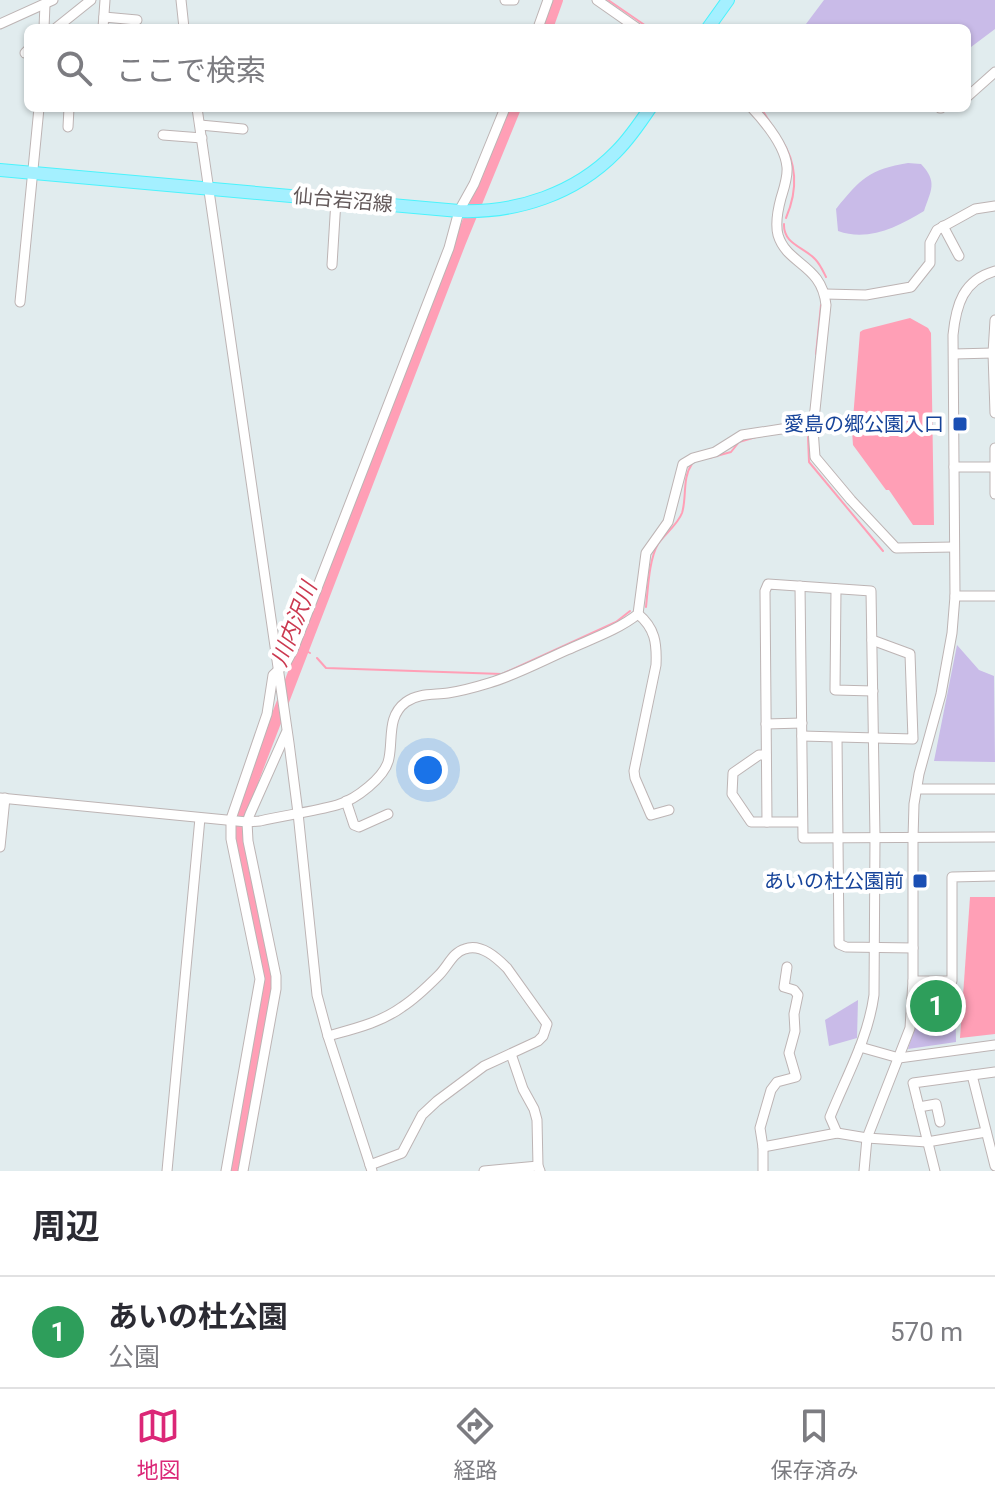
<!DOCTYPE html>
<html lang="ja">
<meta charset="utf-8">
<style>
body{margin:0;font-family:Roboto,"Noto Sans JP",sans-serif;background:#f7f7f7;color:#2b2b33}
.you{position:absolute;left:428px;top:770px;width:28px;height:28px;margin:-20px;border:6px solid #fff;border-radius:50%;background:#1a73e8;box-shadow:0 0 0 12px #1a73e833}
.badge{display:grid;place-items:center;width:52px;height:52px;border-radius:50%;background:#db2777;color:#fff;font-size:26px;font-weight:700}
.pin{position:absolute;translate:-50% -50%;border:4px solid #fff;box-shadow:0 2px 8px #0006}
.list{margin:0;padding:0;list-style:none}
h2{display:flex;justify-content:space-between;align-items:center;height:104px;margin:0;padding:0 32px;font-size:34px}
h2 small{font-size:26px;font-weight:400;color:#7c7c81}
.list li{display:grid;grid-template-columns:52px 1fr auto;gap:24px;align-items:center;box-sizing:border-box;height:112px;padding:0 32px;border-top:2px solid #e1e1e2}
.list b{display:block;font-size:30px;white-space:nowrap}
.list p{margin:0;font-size:26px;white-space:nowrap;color:#7c7c81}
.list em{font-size:26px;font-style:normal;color:#7c7c81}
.icon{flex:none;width:44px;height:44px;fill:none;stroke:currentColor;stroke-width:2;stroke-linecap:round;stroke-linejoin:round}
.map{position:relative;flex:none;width:995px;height:1171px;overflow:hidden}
.search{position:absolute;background:#fff;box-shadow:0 2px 6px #0004;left:24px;right:24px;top:24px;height:88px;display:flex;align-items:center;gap:20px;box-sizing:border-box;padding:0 28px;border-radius:12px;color:#7c7c81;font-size:30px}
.sheet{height:216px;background:#fff}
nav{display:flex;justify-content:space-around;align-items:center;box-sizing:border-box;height:112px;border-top:2px solid #e1e1e2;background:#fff;font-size:22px;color:#7c7c81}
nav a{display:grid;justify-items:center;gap:4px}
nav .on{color:#db2777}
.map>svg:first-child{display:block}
.green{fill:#c9bbe8}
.water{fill:#ff9fb6}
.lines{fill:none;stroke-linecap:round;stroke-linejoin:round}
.stream{stroke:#ff9fb6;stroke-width:2}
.river{stroke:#ff9fb6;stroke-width:12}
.minor-casing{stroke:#bdb4b4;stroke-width:11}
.major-casing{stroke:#4bf3fc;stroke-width:14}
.minor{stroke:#fff;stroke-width:9}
.major{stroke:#a4f0ff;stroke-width:12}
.transit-dot{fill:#1a4fb4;stroke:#fff;stroke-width:3}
.labels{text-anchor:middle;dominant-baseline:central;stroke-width:8;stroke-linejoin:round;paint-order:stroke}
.street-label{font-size:20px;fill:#63595a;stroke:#fff}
.transit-label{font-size:20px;fill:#164399;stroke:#fff;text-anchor:end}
.water-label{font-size:22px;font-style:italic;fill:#cb3950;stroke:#fff}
</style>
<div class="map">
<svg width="995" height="1171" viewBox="0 0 995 1171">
<rect width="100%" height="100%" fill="#e1ecee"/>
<!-- green -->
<g class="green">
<path d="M824,0h171v29l-24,18 -4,-1v-18h-164z"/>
<path d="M908,163l13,1c17,18 10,26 3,47 -26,16 -56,31 -86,20l-2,-22c24,-30 34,-40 72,-46z"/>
<path d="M957,645l22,25 15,6 1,86 -61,-1z"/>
<path d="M923,985l32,1 1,56 -48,7 8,-26 4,-34z"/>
<path d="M858,1000l-1,38 -28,8 -4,-26z"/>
</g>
<!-- water -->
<g class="water">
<path d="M910,318l18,10 3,5 3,192h-21l-24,-35h-3l-33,-45 -1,-14 8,-99 3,-2z"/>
<path d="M970,897h25v137l-35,4z"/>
</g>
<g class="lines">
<!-- stream -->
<g class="stream">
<path d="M608,0l41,28"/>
<path d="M761,108l10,16"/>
<path d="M781,139c17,25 16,53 5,79"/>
<path d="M784,224c-1,20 20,23 31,35 5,5 8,12 11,18"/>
<path d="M816,354l5,-49"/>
<path d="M796,422l8,1"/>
<path d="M786,432l10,1"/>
<path d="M808,437l1,25 74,89"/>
<path d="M709,458l22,-6 8,-10 17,-5"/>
<path d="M646,607c2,-18 3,-48 12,-63 7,-10 20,-20 24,-31 5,-16 0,-35 10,-49"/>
<path d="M303,649l7,4"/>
<path d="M317,658l9,10 176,6 114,-52 14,-11"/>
</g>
<!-- river -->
<g class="river">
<path d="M547,28l10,-28"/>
<path d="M235,1171l33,-185 -31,-159 18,-53 205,-532 55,-134"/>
</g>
<defs>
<g id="minor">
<path d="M181,0l3,28"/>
<path d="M505,0h9"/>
<path d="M597,0l40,28"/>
<path d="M104,17l33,3"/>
<path d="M0,24l53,-24"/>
<path d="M44,28l1,-24"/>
<path d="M56,28l35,-28"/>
<path d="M103,28l2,-28"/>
<path d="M538,28l10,-28"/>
<path d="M25,53l3,-3"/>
<path d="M967,97l28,-25"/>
<path d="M197,108l92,635 9,70 19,182 11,41 44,135"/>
<path d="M752,108c14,15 33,38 35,59 1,10 -3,21 -6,31 -3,11 -6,25 -3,37 9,30 44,29 48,70l-13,124 2,28 36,43 45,48 58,-1"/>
<path d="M940,108h1"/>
<path d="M200,125l43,4"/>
<path d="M68,127l1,-19"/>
<path d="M163,135l39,3"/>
<path d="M943,226l16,30"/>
<path d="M332,265l4,-65"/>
<path d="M825,294l41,1 45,-8 19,-24v-20l7,-13 38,-21 20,-3"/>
<path d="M20,302l19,-194"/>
<path d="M995,320l-2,33 2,60"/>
<path d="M954,354l39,-1"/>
<path d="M995,448v46"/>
<path d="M954,467h41"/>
<path d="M800,586l3,252 192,-1"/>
<path d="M836,589l-1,101 38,1"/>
<path d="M955,596h40"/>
<path d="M638,614c17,14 19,29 18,51l-22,106 1,7 16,37 18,-5"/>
<path d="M766,724l36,-1"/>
<path d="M802,736l111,3 -3,-85 -38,-14"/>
<path d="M837,738l2,206 7,3 67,1"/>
<path d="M766,755h-7l-26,18 -1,21 19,28h51"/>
<path d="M917,789h78"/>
<path d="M0,798l247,24 13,-1c25,-6 52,-9 77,-16 18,-5 49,-28 52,-47 4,-20 -2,-42 17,-56 12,-9 28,-7 42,-9 13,-2 28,-6 41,-10 27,-8 53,-22 78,-33 24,-11 51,-20 71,-36l8,-61 22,-31 15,-58 10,-6 22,-6 27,-17 46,-7 25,1"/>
<path d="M346,801l8,24 5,2 29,-13"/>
<path d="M767,822l-2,-231 3,-7 103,7 4,246 -1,158c-6,44 -28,82 -44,122l7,16"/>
<path d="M0,847l5,-49"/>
<path d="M913,981h39v-104l43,-1"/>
<path d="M328,1036c25,-7 52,-13 74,-29 14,-9 26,-21 37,-32 9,-9 14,-23 26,-26 16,-6 32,9 42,19l40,56 -4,12 -5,5 -54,25 -47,35 -15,14 -20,38 -32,12"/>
<path d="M860,1047l39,11 96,-13"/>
<path d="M511,1054l12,35 11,20 3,11 1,46 2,5"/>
<path d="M972,1075l23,91"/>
<path d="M919,1107l17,-3 4,18"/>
<path d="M763,1147l74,-14 30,5 60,4 59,-10"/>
<path d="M167,1171l33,-353"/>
<path d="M226,1171l34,-192 -29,-140v-20l36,-105 6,-39 13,-12 7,-13 156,-402 10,-37 15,-27 31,-76"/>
<path d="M243,1171l33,-182v-13l-28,-135 -1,-19 3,-8 36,-81"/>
<path d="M484,1171l54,-5"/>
<path d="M763,1171v-24l-3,-19 11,-38 6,-8 19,-5 -7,-24 6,-22 -1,-17 4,-19 -4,-5 -10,-3 3,-20"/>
<path d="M864,1171l3,-33 43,-110 3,-47v-143l1,-34 5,-30 22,-80 11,-61 3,-37 -2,-261c3,-30 10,-55 42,-64"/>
<path d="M935,1171l-22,-88 82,-11"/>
</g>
<g id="major">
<path d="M708,28l20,-28"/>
<path d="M0,170l459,41c58,2 116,-17 157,-59 13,-13 24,-29 34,-44"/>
</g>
</defs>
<!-- minor casing -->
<use href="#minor" class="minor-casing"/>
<!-- major casing -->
<use href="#major" class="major-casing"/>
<!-- minor -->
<use href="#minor" class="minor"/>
<!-- major -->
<use href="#major" class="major"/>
</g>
<!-- markers -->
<g class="transit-dot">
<rect x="952" y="416" width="16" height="16" rx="4"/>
<rect x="912" y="873" width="16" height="16" rx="4"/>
</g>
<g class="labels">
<!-- street labels -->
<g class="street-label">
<text transform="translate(343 200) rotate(5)">仙台岩沼線</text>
</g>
<!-- transit labels -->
<g class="transit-label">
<text x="944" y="424">愛島の郷公園入口</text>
<text x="904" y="881">あいの杜公園前</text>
</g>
<!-- water labels -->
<g class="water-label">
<text transform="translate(294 624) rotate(-69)">川内沢川</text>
</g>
</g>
</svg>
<div class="you"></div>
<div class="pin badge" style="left:936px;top:1006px;background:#2e9e5b">1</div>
<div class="search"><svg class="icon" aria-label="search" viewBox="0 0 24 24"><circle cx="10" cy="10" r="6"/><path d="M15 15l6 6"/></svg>ここで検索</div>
</div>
<section class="sheet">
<h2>周辺<small></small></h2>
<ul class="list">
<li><span class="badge" style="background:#2e9e5b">1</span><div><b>あいの杜公園</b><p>公園</p></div><em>570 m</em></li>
</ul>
</section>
<nav>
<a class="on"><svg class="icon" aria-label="map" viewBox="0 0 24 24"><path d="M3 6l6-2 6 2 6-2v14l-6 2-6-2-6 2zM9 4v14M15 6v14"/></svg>地図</a>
<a><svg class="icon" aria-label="directions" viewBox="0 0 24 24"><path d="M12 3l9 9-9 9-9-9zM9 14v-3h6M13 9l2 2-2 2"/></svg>経路</a>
<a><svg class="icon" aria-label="saved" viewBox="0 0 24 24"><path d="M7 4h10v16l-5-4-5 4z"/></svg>保存済み</a>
</nav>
